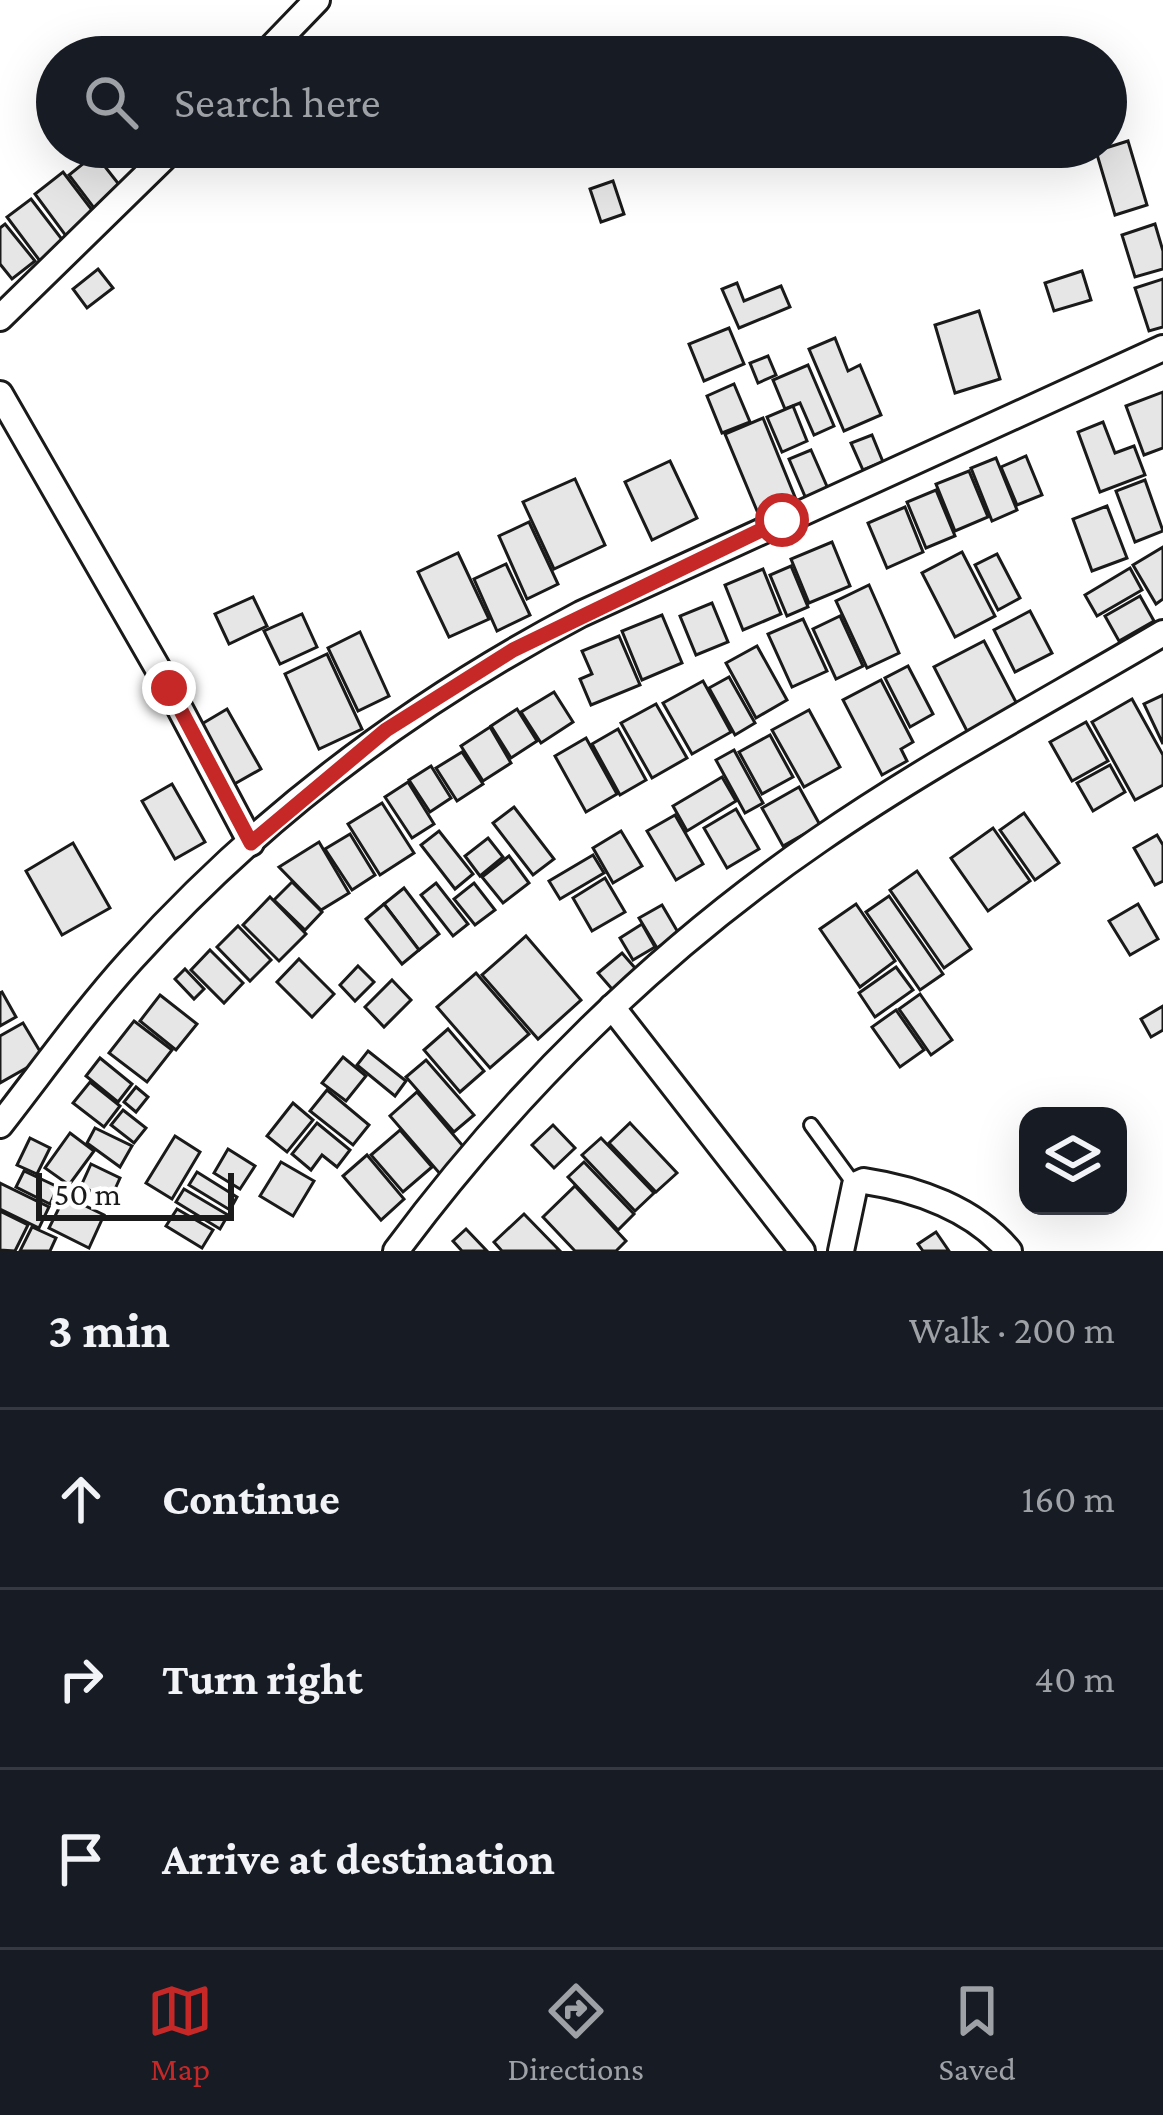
<!DOCTYPE html>
<meta charset="utf-8">
<style>
body{margin:0;font-family:"Crimson Pro",serif;background:#20242c;color:#f1f3f6}
.controls{position:absolute;right:36px;bottom:36px;display:grid;overflow:hidden;border-radius:24px;box-shadow:0 12px 48px #0002}
.controls button{width:108px;height:108px;display:grid;place-items:center;padding:0;border:0;border-bottom:3px solid #363941;background:#171b24;color:#f1f3f6;font:60px sans-serif}
.scale{position:absolute;left:36px;bottom:30px;width:198px;box-sizing:border-box;padding-left:12px;border:6px solid #1a1a1a;border-top:0;font-size:33px;line-height:42px;white-space:nowrap;color:#1a1a1a;-webkit-text-stroke:9px #fff;paint-order:stroke}
.stop{position:absolute;width:36px;height:36px;margin:-27px;border:9px solid #c62828;border-radius:50%;background:#fff}
.stop.end{background:#c62828;border-color:#fff;box-shadow:0 3px 12px #0008}
.list{margin:0;padding:0;list-style:none}
h2{display:flex;justify-content:space-between;align-items:center;height:156px;margin:0;padding:0 48px;font-size:51px}
h2 small{font-size:39px;font-weight:400;color:#9ea1a6}
.list li{display:grid;grid-template-columns:78px 1fr auto;gap:36px;align-items:center;box-sizing:border-box;height:180px;padding:0 48px;border-top:3px solid #363941}
.list b{display:block;font-size:45px;white-space:nowrap}
.list em{font-size:39px;font-style:normal;color:#9ea1a6}
.icon{flex:none;width:66px;height:66px;fill:none;stroke:currentColor;stroke-width:2;stroke-linecap:round;stroke-linejoin:round}
.map{position:relative;flex:none;width:1163px;height:1251px;overflow:hidden}
.search{position:absolute;background:#171b24;box-shadow:0 12px 48px #0002;left:36px;right:36px;top:36px;height:132px;display:flex;align-items:center;gap:30px;box-sizing:border-box;padding:0 42px;border-radius:66px;color:#9ea1a6;font-size:45px}
.sheet{height:696px;background:#171b24}
nav{display:flex;justify-content:space-around;align-items:center;box-sizing:border-box;height:168px;border-top:3px solid #363941;background:#171b24;font-size:33px;color:#9ea1a6}
nav a{display:grid;justify-items:center;gap:6px}
nav .on{color:#c62828}
.map>svg:first-child{display:block}
.building{fill:#e6e6e6;stroke:#1a1a1a;stroke-width:3}
.lines{fill:none;stroke-linecap:round;stroke-linejoin:round}
.service-casing{stroke:#1a1a1a;stroke-width:18}
.minor-casing{stroke:#1a1a1a;stroke-width:30}
.service{stroke:#fff;stroke-width:12}
.minor{stroke:#fff;stroke-width:24}
.route{stroke:#c62828;stroke-width:15}
</style>
<div class="map">
<svg width="1163" height="1251" viewBox="0 0 1163 1251">
<rect width="100%" height="100%" fill="#fff"/>
<!-- building -->
<g class="building">
<path d="M1128,141l19,64 -32,10 -19,-64z"/>
<path d="M95,154l26,33 -27,21 -25,-33z"/>
<path d="M63,172l32,42 -29,22 -31,-42z"/>
<path d="M613,181l11,33 -23,8 -11,-33z"/>
<path d="M31,199l33,43 -24,19 -33,-44z"/>
<path d="M5,224l30,37 -23,18 -12,-15v-36z"/>
<path d="M1155,224l8,27v18l-28,8 -13,-42z"/>
<path d="M98,269l15,19 -26,20 -14,-19z"/>
<path d="M1082,271l9,29 -37,11 -9,-28z"/>
<path d="M1163,279v48l-14,4 -14,-43z"/>
<path d="M737,283l7,18 37,-15 9,21 -51,21 -17,-39z"/>
<path d="M979,311l21,68 -45,14 -20,-68z"/>
<path d="M729,328l15,36 -40,17 -15,-37z"/>
<path d="M835,338l13,33 12,-6 21,50 -37,16 -35,-82z"/>
<path d="M768,356l8,19 -18,8 -8,-20z"/>
<path d="M808,365l26,61 -20,9 -14,-32 -15,6 -12,-29z"/>
<path d="M734,384l16,38 -28,11 -15,-37z"/>
<path d="M1163,392v56l-19,7 -18,-49z"/>
<path d="M793,406l14,35 -25,11 -15,-35z"/>
<path d="M763,418l34,84 -37,16 -35,-84z"/>
<path d="M1103,422l12,31 19,-7 11,29 -45,17 -22,-60z"/>
<path d="M872,435l11,27 -20,8 -12,-27z"/>
<path d="M811,450l18,41 -22,10 -18,-42z"/>
<path d="M1026,456l16,39 -25,10 -16,-38z"/>
<path d="M996,458l21,52 -25,11 -21,-53z"/>
<path d="M670,461l27,57 -45,22 -27,-58z"/>
<path d="M969,471l19,46 -33,14 -19,-47z"/>
<path d="M575,479l30,66 -51,24 -31,-67z"/>
<path d="M1145,480l18,51 -28,11 -19,-51z"/>
<path d="M936,490l19,46 -29,12 -19,-46z"/>
<path d="M1107,506l20,52 -35,13 -19,-52z"/>
<path d="M905,507l18,45 -36,16 -19,-45z"/>
<path d="M529,522l29,62 -31,15 -28,-63z"/>
<path d="M832,542l18,44 -41,17 -18,-44z"/>
<path d="M1163,547v52l-7,5 -23,-39z"/>
<path d="M962,552l33,64 -40,21 -33,-64z"/>
<path d="M458,553l31,66 -40,18 -31,-65z"/>
<path d="M997,554l23,44 -22,12 -23,-45z"/>
<path d="M506,564l24,51 -33,16 -23,-52z"/>
<path d="M791,566l17,41 -21,9 -17,-41z"/>
<path d="M1130,568l12,22 -45,26 -12,-21z"/>
<path d="M763,569l18,45 -38,16 -18,-45z"/>
<path d="M869,585l30,68 -32,15 -31,-67z"/>
<path d="M1140,596l14,25 -35,20 -14,-25z"/>
<path d="M253,597l14,29 -38,18 -14,-30z"/>
<path d="M712,603l16,39 -32,13 -16,-39z"/>
<path d="M1030,611l22,42 -37,19 -21,-42z"/>
<path d="M302,614l15,33 -37,17 -16,-33z"/>
<path d="M662,615l20,48 -40,17 -20,-49z"/>
<path d="M840,616l23,50 -27,13 -23,-50z"/>
<path d="M803,619l24,52 -35,16 -24,-53z"/>
<path d="M360,632l29,64 -31,15 -30,-63z"/>
<path d="M619,636l21,49 -49,20 -11,-26 12,-5 -10,-23z"/>
<path d="M984,641l34,65 -50,27 -34,-66z"/>
<path d="M757,646l30,54 -31,18 -30,-55z"/>
<path d="M327,654l35,75 -43,20 -34,-75z"/>
<path d="M908,666l25,48 -23,13 -25,-49z"/>
<path d="M729,677l26,46 -20,12 -26,-47z"/>
<path d="M881,680l32,62 -12,7 6,12 -25,14 -39,-75z"/>
<path d="M703,681l28,51 -39,22 -29,-51z"/>
<path d="M554,692l19,30 -32,21 -20,-31z"/>
<path d="M1163,695v49l-19,-40z"/>
<path d="M1132,699l31,56v30l-28,15 -43,-78z"/>
<path d="M656,704l31,54 -35,20 -31,-55z"/>
<path d="M227,709l34,60 -32,18 -34,-59z"/>
<path d="M517,709l20,32 -26,17 -20,-32z"/>
<path d="M809,710l31,57 -36,20 -32,-57z"/>
<path d="M1086,722l22,39 -36,20 -22,-39z"/>
<path d="M490,727l21,36 -28,18 -22,-35z"/>
<path d="M618,729l28,51 -26,15 -28,-51z"/>
<path d="M770,735l23,42 -31,17 -23,-42z"/>
<path d="M586,738l31,56 -31,18 -31,-56z"/>
<path d="M734,750l29,53 -18,10 -29,-53z"/>
<path d="M462,752l21,32 -26,17 -21,-33z"/>
<path d="M1110,765l15,27 -32,19 -16,-28z"/>
<path d="M431,766l20,32 -21,14 -21,-32z"/>
<path d="M722,777l14,24 -49,30 -14,-25z"/>
<path d="M408,782l26,42 -22,14 -27,-41z"/>
<path d="M172,784l33,58 -30,17 -33,-58z"/>
<path d="M799,787l21,38 -37,21 -21,-38z"/>
<path d="M382,803l32,50 -34,22 -32,-51z"/>
<path d="M514,807l40,52 -21,16 -40,-52z"/>
<path d="M736,809l23,40 -32,19 -23,-40z"/>
<path d="M1024,813l35,50 -24,17 -35,-50z"/>
<path d="M675,815l28,49 -27,16 -29,-49z"/>
<path d="M993,828l37,53 -42,30 -37,-53z"/>
<path d="M439,831l34,43 -18,15 -34,-44z"/>
<path d="M621,831l21,35 -29,17 -20,-35z"/>
<path d="M350,834l25,41 -23,15 -27,-41z"/>
<path d="M1157,835l6,10v36l-8,4 -21,-37z"/>
<path d="M488,838l15,19 -23,19 -15,-20z"/>
<path d="M319,842l30,51 -28,17 -42,-43z"/>
<path d="M73,843l37,65 -48,27 -36,-64z"/>
<path d="M593,855l11,18 -44,26 -11,-18z"/>
<path d="M509,856l20,27 -26,20 -21,-26z"/>
<path d="M917,871l54,78 -27,19 -54,-78z"/>
<path d="M605,878l20,34 -33,19 -19,-33z"/>
<path d="M292,882l30,30 -17,18 -31,-30z"/>
<path d="M436,883l32,41 -15,12 -32,-41z"/>
<path d="M474,883l21,27 -20,15 -21,-26z"/>
<path d="M404,888l35,46 -20,16 -35,-46z"/>
<path d="M889,896l54,78 -23,16 -54,-78z"/>
<path d="M270,897l36,37 -27,27 -36,-36z"/>
<path d="M384,904l35,46 -17,14 -36,-45z"/>
<path d="M856,904l39,57 -35,26 -40,-58z"/>
<path d="M1138,904l20,35 -28,16 -21,-34z"/>
<path d="M662,905l17,29 -22,14 -18,-30z"/>
<path d="M642,924l13,23 -22,13 -13,-22z"/>
<path d="M238,926l33,34 -21,21 -33,-34z"/>
<path d="M526,936l55,64 -43,39 -56,-64z"/>
<path d="M210,950l33,33 -19,20 -33,-33z"/>
<path d="M622,953l20,23 -23,21 -21,-24z"/>
<path d="M299,959l35,35 -22,23 -35,-35z"/>
<path d="M358,966l16,16 -19,19 -15,-16z"/>
<path d="M896,967l17,23 -38,27 -16,-24z"/>
<path d="M185,969l19,20 -10,10 -19,-20z"/>
<path d="M476,973l53,61 -39,34 -53,-61z"/>
<path d="M392,980l19,20 -27,27 -19,-20z"/>
<path d="M2,992l14,25 -16,9v-33z"/>
<path d="M920,994l32,46 -21,15 -32,-46z"/>
<path d="M160,995l37,29 -21,26 -36,-29z"/>
<path d="M1163,1006v24l-12,7 -10,-18z"/>
<path d="M896,1010l28,40 -24,17 -28,-40z"/>
<path d="M134,1021l38,29 -25,32 -38,-29z"/>
<path d="M23,1023l21,35 -44,25v-47z"/>
<path d="M448,1029l36,42 -24,21 -36,-42z"/>
<path d="M368,1051l38,30 -11,15 -38,-31z"/>
<path d="M343,1057l23,19 -20,25 -24,-18z"/>
<path d="M100,1058l32,26 -14,18 -32,-26z"/>
<path d="M426,1060l48,55 -20,17 -48,-55z"/>
<path d="M90,1082l30,24 -16,21 -31,-24z"/>
<path d="M136,1087l12,10 -12,15 -12,-10z"/>
<path d="M327,1090l42,35 -16,20 -43,-34z"/>
<path d="M417,1092l51,60 -27,23 -51,-59z"/>
<path d="M293,1103l20,17 -26,32 -20,-16z"/>
<path d="M123,1110l23,18 -12,15 -23,-18z"/>
<path d="M317,1123l33,27 -13,17 -15,-12 -11,15 -19,-16z"/>
<path d="M630,1123l47,50 -21,19 -47,-49z"/>
<path d="M553,1125l22,23 -21,20 -22,-23z"/>
<path d="M95,1128l37,18 -12,21 -33,-24z"/>
<path d="M400,1130l32,37 -29,25 -32,-37z"/>
<path d="M70,1133l24,18 -25,34 -24,-17z"/>
<path d="M175,1136l25,16 -28,47 -26,-16z"/>
<path d="M30,1138l20,10 -13,26 -20,-9z"/>
<path d="M601,1138l53,55 -19,18 -53,-56z"/>
<path d="M228,1149l27,17 -15,23 -26,-16z"/>
<path d="M367,1155l37,44 -23,21 -38,-44z"/>
<path d="M281,1162l33,19 -21,35 -33,-20z"/>
<path d="M584,1162l50,52 -16,16 -50,-53z"/>
<path d="M91,1164l29,14 -10,22 -29,-14z"/>
<path d="M24,1171l34,16 -8,17 -34,-17z"/>
<path d="M197,1172l40,25 -7,13 -41,-25z"/>
<path d="M0,1183l49,24 -10,21 -39,-19z"/>
<path d="M575,1186l51,55 -10,10h-41l-32,-34z"/>
<path d="M184,1189l44,26 -8,14 -44,-27z"/>
<path d="M65,1196l39,19 -15,33 -40,-20z"/>
<path d="M177,1209l36,21 -11,18 -36,-22z"/>
<path d="M0,1211l28,14 -13,26 -15,-1z"/>
<path d="M524,1214l36,37h-58l-8,-9z"/>
<path d="M32,1227l24,11 -6,13h-30z"/>
<path d="M466,1229l21,22h-25l-9,-10z"/>
<path d="M936,1232l13,19h-26l-5,-7z"/>
</g>
<g class="lines">
<defs>
<path id="service" d="M811,1125l43,59"/>
<g id="minor">
<path d="M262,57l55,-57"/>
<path d="M0,318l175,-171"/>
<path d="M0,394l169,294 82,155"/>
<path d="M612,1007l190,244"/>
<path d="M0,1125c43,-55 84,-113 131,-165 128,-142 282,-258 450,-346l582,-266"/>
<path d="M396,1251c117,-158 261,-300 423,-411 110,-76 229,-139 344,-207"/>
<path d="M841,1251l14,-66 9,-4c53,8 110,28 145,70"/>
</g>
</defs>
<!-- service casing -->
<use href="#service" class="service-casing"/>
<!-- minor casing -->
<use href="#minor" class="minor-casing"/>
<!-- service -->
<use href="#service" class="service"/>
<!-- minor -->
<use href="#minor" class="minor"/>
</g>
<g class="lines">
<!-- route -->
<path class="route" d="M169,688l82,155 135,-113 127,-80 269,-130"/>
</g>
</svg>
<div class="controls">
<button><svg class="icon" aria-label="layers" viewBox="0 0 24 24"><path d="M12 4l9 5-9 5-9-5zM3 14l9 5 9-5"/></svg></button>
</div>
<div class="scale">50 m</div>
<div class="stop" style="left:782px;top:520px"></div>
<div class="stop end" style="left:169px;top:688px"></div>
<div class="search"><svg class="icon" aria-label="search" viewBox="0 0 24 24"><circle cx="10" cy="10" r="6"/><path d="M15 15l6 6"/></svg>Search here</div>
</div>
<section class="sheet">
<h2>3 min<small>Walk · 200 m</small></h2>
<ul class="list">
<li><svg class="icon" aria-label="ahead" viewBox="0 0 24 24"><path d="M12 20V5M6 11l6-6 6 6"/></svg><div><b>Continue</b></div><em>160 m</em></li>
<li><svg class="icon" aria-label="right" viewBox="0 0 24 24"><path d="M7 20v-9h11M14 6l5 5-5 5"/></svg><div><b>Turn right</b></div><em>40 m</em></li>
<li><svg class="icon" aria-label="arrive" viewBox="0 0 24 24"><path d="M6 21V4h12l-3 4 3 4H6"/></svg><div><b>Arrive at destination</b></div></li>
</ul>
</section>
<nav>
<a class="on"><svg class="icon" aria-label="map" viewBox="0 0 24 24"><path d="M3 6l6-2 6 2 6-2v14l-6 2-6-2-6 2zM9 4v14M15 6v14"/></svg>Map</a>
<a><svg class="icon" aria-label="directions" viewBox="0 0 24 24"><path d="M12 3l9 9-9 9-9-9zM9 14v-3h6M13 9l2 2-2 2"/></svg>Directions</a>
<a><svg class="icon" aria-label="saved" viewBox="0 0 24 24"><path d="M7 4h10v16l-5-4-5 4z"/></svg>Saved</a>
</nav>
